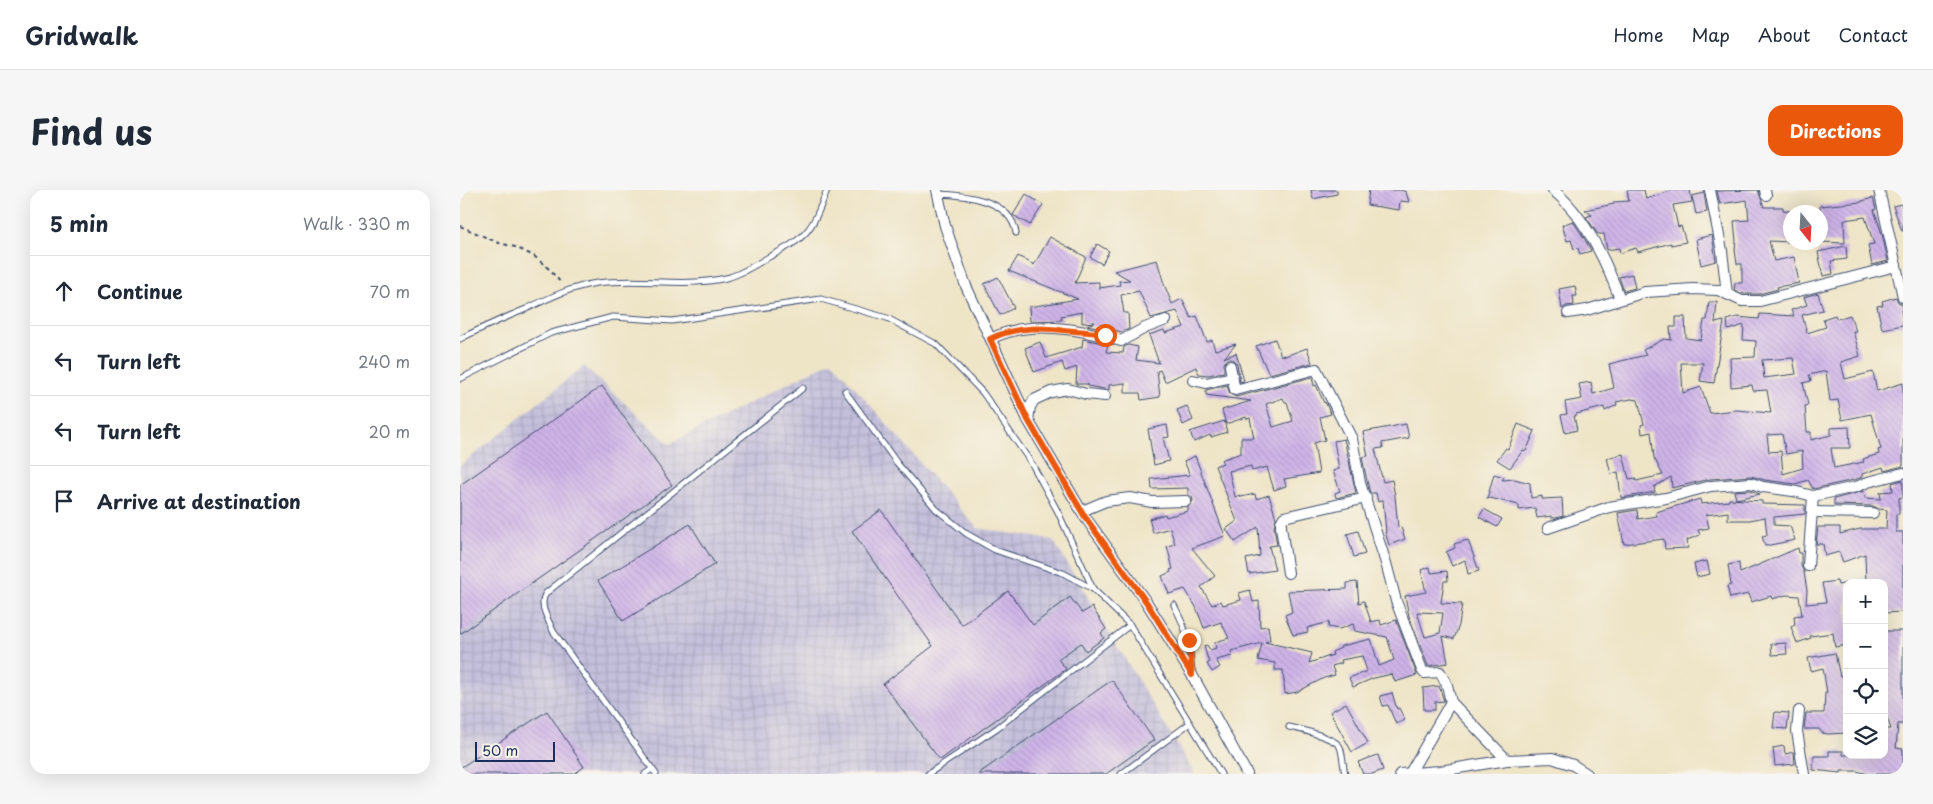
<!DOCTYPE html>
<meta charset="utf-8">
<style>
body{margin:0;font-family:"Playpen Sans",sans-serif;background:#f6f6f7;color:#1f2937}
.controls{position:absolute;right:15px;bottom:15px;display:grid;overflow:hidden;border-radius:10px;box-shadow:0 5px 20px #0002}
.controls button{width:45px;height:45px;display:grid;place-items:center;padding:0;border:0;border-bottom:1px solid #e0e1e3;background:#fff;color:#1f2937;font:25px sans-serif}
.compass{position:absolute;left:1323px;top:15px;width:45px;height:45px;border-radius:50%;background:#fff;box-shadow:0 5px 20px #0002;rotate:162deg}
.scale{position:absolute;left:15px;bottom:12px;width:80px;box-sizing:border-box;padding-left:5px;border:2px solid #1b2f5e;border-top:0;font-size:14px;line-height:18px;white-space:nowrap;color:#1b2f5e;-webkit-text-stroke:4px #f7f3e8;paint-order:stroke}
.stop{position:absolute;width:15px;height:15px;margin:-11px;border:4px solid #ea580c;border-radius:50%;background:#fff}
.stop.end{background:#ea580c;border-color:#fff;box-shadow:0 1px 5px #0008}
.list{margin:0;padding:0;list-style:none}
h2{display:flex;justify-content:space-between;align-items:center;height:65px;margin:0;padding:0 20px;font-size:21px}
h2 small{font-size:16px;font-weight:400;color:#747a83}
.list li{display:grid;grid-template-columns:32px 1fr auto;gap:15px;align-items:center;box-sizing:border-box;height:70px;padding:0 20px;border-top:1px solid #e0e1e3}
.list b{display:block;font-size:19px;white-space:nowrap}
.list em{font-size:16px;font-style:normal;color:#747a83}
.icon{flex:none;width:28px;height:28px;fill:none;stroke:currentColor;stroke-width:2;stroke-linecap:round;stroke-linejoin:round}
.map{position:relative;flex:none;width:1443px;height:584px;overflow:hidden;border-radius:15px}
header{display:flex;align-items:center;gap:30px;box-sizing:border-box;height:70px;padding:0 25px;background:#fff;border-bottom:1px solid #e0e1e3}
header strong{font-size:24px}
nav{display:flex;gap:28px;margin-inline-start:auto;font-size:18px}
.intro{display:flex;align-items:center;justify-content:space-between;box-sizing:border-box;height:120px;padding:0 30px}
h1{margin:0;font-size:35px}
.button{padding:12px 22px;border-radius:15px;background:#ea580c;color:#fff;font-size:18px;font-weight:700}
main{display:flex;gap:30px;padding:0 30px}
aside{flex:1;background:#fff;border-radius:15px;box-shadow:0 5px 20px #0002}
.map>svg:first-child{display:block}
.industrial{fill:url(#industrial-grid)}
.building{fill:url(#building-back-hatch);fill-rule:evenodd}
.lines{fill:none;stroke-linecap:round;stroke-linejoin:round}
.service-casing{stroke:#3b4a6e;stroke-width:7}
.minor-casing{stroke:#3b4a6e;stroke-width:12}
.path{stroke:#3b4a6e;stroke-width:2;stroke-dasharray:4 4;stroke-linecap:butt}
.service{stroke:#fff;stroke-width:5}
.minor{stroke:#fff;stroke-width:10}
.route{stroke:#ea580c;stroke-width:6}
</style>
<header>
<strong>Gridwalk</strong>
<nav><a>Home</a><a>Map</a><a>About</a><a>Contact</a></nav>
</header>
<div class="intro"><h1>Find us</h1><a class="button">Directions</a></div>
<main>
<aside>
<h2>5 min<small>Walk · 330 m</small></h2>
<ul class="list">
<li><svg class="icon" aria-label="ahead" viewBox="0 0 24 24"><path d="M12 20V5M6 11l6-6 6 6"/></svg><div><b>Continue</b></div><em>70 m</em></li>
<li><svg class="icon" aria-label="left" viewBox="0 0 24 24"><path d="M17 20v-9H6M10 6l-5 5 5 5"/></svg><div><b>Turn left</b></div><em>240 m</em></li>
<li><svg class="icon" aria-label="left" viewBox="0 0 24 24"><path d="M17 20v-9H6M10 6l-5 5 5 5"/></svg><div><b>Turn left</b></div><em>20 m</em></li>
<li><svg class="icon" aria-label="arrive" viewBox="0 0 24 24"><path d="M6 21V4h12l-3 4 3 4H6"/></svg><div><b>Arrive at destination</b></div></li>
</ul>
</aside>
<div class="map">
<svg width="1443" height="584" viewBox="0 0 1443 584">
<defs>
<pattern id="industrial-grid" width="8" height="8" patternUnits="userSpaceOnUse" patternTransform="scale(1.25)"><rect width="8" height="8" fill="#c4c0db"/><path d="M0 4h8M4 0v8" fill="none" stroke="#a8a5be"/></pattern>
<pattern id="building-back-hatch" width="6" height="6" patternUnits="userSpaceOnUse" patternTransform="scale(1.25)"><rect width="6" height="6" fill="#cfb4e8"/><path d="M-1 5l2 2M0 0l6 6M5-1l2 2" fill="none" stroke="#b19bc9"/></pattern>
</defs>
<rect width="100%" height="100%" fill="#f7f3e8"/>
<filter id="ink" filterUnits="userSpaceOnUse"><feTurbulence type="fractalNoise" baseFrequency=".02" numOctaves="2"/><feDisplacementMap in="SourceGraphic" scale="10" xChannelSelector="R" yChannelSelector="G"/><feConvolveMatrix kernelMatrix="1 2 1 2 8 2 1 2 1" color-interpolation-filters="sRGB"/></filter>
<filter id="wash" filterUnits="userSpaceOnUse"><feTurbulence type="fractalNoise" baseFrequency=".0096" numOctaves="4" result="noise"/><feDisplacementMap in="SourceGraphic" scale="20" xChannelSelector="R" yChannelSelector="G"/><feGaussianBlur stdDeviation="1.12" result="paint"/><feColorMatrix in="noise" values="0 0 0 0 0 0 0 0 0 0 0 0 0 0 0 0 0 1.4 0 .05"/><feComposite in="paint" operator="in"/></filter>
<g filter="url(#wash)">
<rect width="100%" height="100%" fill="#eee4c6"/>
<!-- industrial -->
<path class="industrial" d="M372,171l145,167 76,12 142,234h-735v-308l124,-100 85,78z"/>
<g id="blocks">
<!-- building -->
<g class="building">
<path d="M851,0h26v4l-24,5z"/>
<path d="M909,0h32l5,2 3,10 -9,-1 -1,9 -32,-5z"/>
<path d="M1167,0h17l2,9 27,-9h17l2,12 -19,3 5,22 3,-1 5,16 -15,3v-2l-33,9 -2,-4 -16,5 -1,-5 -12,2 -3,-16h-6l-12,-17 6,-2 -7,-5 29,-6v-2l15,-1z"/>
<path d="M1298,0l6,17h19v3l7,1v31l-21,-1 5,20 20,-4 5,26 -22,4 1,2 -19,5h-15l-10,-4 1,-7h7v-19h-5l-2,-14 1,-9 -2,-20 15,-1 -2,-20 -27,4 -3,-13z"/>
<path d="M1244,3l3,19 -11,2 -4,-18z"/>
<path d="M566,4l17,11 -13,20 -17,-10z"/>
<path d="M1413,8l3,11 -2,1 8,24 6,27 -16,4 -4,-20 6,-1 -9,-27 -21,3 1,23 -25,-1v-36l42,-4v-1z"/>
<path d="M1441,14l2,6v21h-1l-9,-25z"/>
<path d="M1113,31l14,22 4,8 -11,3 -2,-6 -4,1 -3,-9 -4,1 -5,-16z"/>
<path d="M1252,45l4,26 -15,4 -5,-26z"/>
<path d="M590,47l36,20 -11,26 24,-1v6l21,-3 -1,-4 11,-1 -16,-9 43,-11 7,24 8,20 10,-5 9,19 6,-2 10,26 5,-2 3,10 21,-6 -12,14 12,-5 8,28 -4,1 -3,-18 -5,-5h-4l-4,4v9l-16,3 -9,-1 -3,-7 -31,15 -5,-12 -3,1 3,26 -19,3 -1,-7h-15v-10l-16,2v5l-21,-4v-2h-12l1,-17 -12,4 -3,-9 -28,10 -9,-24 15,-6 6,16 36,-11 1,-8 25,5 -2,8 17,1 1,-6 4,-2 10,2 -2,13 23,3 -10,-28 15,-5 1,3 19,-6 -7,-16 -26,7 -12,-27 -18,4 3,18h4l1,16 -7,3 -35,-7 8,-3 -13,1v-11l-21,4 1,4 -32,1 -1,-14 49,-8 -69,-28 9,-15 16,9z"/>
<path d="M637,54l12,7 -7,13 -12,-7z"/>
<path d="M1386,56l1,13 -16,2 2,13 -10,2 -5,-24z"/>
<path d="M1172,84l3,14 -11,3 -5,-14z"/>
<path d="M538,87l16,31 -14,7 -16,-31z"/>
<path d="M1115,96l2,10h-4l1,9 -8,1 -4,3 -3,-20z"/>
<path d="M1358,103l5,17 -21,5 5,18 19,-6 -3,-8 12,-4 2,4 13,-4 6,16h-3l7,25 -19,6 4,17 28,-7 4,19 26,-8v83l-19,5 -1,-4 -21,7v3l-8,3 -41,9 -5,-9 -13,4 -30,-4 -14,-4 -41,3 -38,9 -1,-11 -17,10 1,5 -34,6 -3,-26 -7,2 -4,-16 16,-4 6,25 6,-1 1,3 27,-6 -9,-17 -3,-26 -9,2 -1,-9 3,-1 -6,-24 -7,-1 -15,3 1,3 -12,6 -1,-4 -28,7v2h-2l3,14 -12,3 -4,-18 6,-1 -2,-12 17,-3 -3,-15 12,-2 2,12 21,-6 -5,-24 37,-9 -3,-5 21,-11 7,1 -1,-13h6v-10h9l1,21 15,2 3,-20h3l2,-18h8l-2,21 9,-2 -10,62 -14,-2 3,-18h-22l2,30 18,-6 9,26 26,-3 35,3 -4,-23 -14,1 -1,-6 -21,2 -1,-29 25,-1 1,-16 -13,-1 1,-15 -16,5 -1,-10 10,-3 22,2 1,-5 34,2 -3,-6 16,-5 -3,-8zM1333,168l3,16 -32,4 -2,-18zM1366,181l4,30 8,-1 4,20 29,-6 10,35 -3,1 1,4 -16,5 1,3 -30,6 -3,-20h19l-1,-21 -18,1v7l-20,5v-8h-4l-2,-26 3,-1 -5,-22 8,-2 -2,-6zM1322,244l4,20 16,-3 1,17 -20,6 -2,-23 -12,1 -2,-17z"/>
<path d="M1436,107l2,5 4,2 1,6h-2l2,15 -21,4 -5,-23 6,-1 -1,-4z"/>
<path d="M815,149l6,17 3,-1 1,1 22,-8 5,15 -43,11 -13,-28z"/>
<path d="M852,187l2,9 2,-1 8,18 1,-1 6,12 -11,3 5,23 -11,3 5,30 -35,6 2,7 -12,4 -7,-23 -15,4 -1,-5 -22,5 6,26 5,-2 1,2 14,-3 1,5 13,-4 7,23 -2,9 3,18 -8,1 6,24 -26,4 -3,-15 14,-3 -2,-29 -23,15 -9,-13 11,-8 -22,-55 8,-3 -2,-3 20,-7v-15h13l-4,-20 -3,1 -1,-2 -20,7 -4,-14 29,-9 -45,-6v-5l21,-5 3,9 6,3zM823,208l2,4h2l6,19 -20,6 -7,-23z"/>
<path d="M142,196l70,99 -212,149v-149z"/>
<path d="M727,216l6,14 -10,5 -6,-15z"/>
<path d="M764,231l3,11 -16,5 -1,-2 -16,7 -4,-10z"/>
<path d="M946,234l3,14 -27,5 1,5 -8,1 8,33 9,-2 3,16 3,32 3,-1 4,12 -16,6 -4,-13h1l-3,-32 -5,2 -2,-9h-6l-3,-12 -5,-24 6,-1 -5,-24z"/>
<path d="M1058,234l17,7 -9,20 -3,-1 -13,18 -13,-8 9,-12 2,1z"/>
<path d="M707,235l2,12 -6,1 6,23 -15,4 -6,-36z"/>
<path d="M884,249l12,54 -20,5 -1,-5 5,-2 -7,-20 6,-2 -5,-28z"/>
<path d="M735,266l30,80 -33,12 23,28 -14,11 11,18 9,-4 2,4 18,-5 -2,-7 11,-3 3,12 6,-1 1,26 8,-1 2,14 -5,2 47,11 -3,10 24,-8 -1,-3 9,-4v-2l30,-7 8,27 15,-6 -7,-23 -32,-6 -2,-7 -14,5 -11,-2 1,-5 -22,6 1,4 -15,3 -8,-20 7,-3 -4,-21 59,-2v-6l10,-1 2,21 5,-2 7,21 9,-2 1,5 15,-5 21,55 -22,7 -3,-8 -18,4 -21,9 -4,-9 18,-7 -5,-15 -21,4 1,3 -10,3 3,9 -11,3 -27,14 -12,2 -2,-24h-8v-7l-17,-3 4,-17 -31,8 1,5 -16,4 4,7 -8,5 -5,-8 2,-1 -5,-17 3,-1 3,5 6,-2 -1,-6 14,-4 -8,-16 -17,6 -8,-21 -11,-18 -16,5 -7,-18 9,-4 -1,-2 3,-1 -6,-23 8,-2 -5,-16 -17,5 -4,-14 16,-5 1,3 22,-6v-4l5,-6 -1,-4 -4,-2v-7l-36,1 -1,-10 39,-4 -6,-14z"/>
<path d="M1034,284l10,3 -2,3 12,-1 16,4 1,15 11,-2v3l20,-1 1,18 -7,2h-5v-2l-14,2 -2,-10 -16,2v-5l-29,-7 -3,1z"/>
<path d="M1443,290v17l-4,1v16h-3v18h7v80l-19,1 2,-30h-20l-1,-29 -22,8 -4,-10 -14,4 -2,-12h-7l2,-17h22v7l20,-5h26l1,-19 -8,-1 -6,-3 -39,-1v-6l30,-8 1,7 16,1 -1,-7 13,-1 -1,-8z"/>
<path d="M1290,300l10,4 -24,5 -2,-8z"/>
<path d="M1240,309l1,5 28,-3v-2l33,2v3l43,1v9l-31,3v8l16,1 5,14 -30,6 -3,-10 5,-1 -2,-18 -15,3h-22v-8l-22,3 3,13 -11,2 2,5 -13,5 1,8 -23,1 -1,-10 -40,5 -6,-31 19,-3 1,9 19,-3 -1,-4z"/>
<path d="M1024,319l18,10 -5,8 -18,-10z"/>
<path d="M421,320l81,115 46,-34 25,34 37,-28 12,16 10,-6 14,22 -5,4 3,5 -18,13 -5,-8 -23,16 8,10 -126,91 -57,-76 50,-38 -81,-115z"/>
<path d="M230,334l25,40 -92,57 -25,-40z"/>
<path d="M898,341l7,23 -11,3 -7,-23z"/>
<path d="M1008,350l11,31 -11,3 -3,-14 -13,6 -6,-14 9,-4 -1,-4z"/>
<path d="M1338,358l1,5h2v13l3,6 3,19 -1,13 20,-2 -4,-19 15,-2 1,4 9,-2v62l-12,2 -2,-14 -23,3 1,2 -14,5 -6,-16 4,-2 -1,-9 8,-1 -3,-19 -13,-1 -14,4 -1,-3 -20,6 -3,-8 -18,4 -3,-12 4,-1 -3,-20 11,-2 1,10z"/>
<path d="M1247,371l3,13 -13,3 -3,-13z"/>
<path d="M970,377l1,6 16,-2 1,10h-4l-3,22 21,1 -3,21 -5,14 -11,-3 5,27 -20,3 -19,-50 -4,-20 21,-4 -5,-22zM957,422l26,1 -3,20 -15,4z"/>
<path d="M1424,441h19v93h-5l-2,24 7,1v25h-35l-11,-3h-16v2l-28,-3 1,-14h15v-5h14v4h41v-26h7l-7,-20z"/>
<path d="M1326,453l1,11 -15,1 -1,-11z"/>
<path d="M1375,463l5,24 7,-2v58l-19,1 -6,-1 -3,-4h-15l2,-16h18l1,-20h2l-4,-25 -12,3 -3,-13z"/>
<path d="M652,490l42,60 -48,34h-128z"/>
<path d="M979,496l5,15 -9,1v8h-11l-1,-22z"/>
<path d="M932,503l5,16 2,-1 6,12 -9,4 -8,-19 -5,1 -3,-10z"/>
<path d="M886,513l22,40 -16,9 -22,-40z"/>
<path d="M87,521l37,56 -10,7h-114v-6z"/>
<path d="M1315,522l14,1 -2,16 -14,-1z"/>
<path d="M1324,556l1,8 9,-2 1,12 -20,2 -2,-18z"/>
<path d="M918,565l5,15 -11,4h-9l-5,-12z"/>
</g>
</g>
</g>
<g filter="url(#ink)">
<use href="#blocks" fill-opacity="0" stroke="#3b4a6e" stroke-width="1"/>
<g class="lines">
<defs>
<g id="service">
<path d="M477,4c28,1 74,5 79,39"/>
<path d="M0,149c21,-11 44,-21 66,-30 23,-11 45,-22 71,-26 43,-6 86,5 129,-5 14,-3 29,-13 41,-20 41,-21 44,-26 60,-68"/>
<path d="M0,189l91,-46 62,-16 59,4 149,-22 66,19 49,26 47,49 49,71 26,48 35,77"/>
<path d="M385,201l52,72 39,46 31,25 28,16 68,23 30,16 37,36 91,149"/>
<path d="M714,415c13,25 16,39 18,67"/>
<path d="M829,537c11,2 47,11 51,20 3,8 3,19 5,27"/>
<path d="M185,584l7,-5"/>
<path d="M196,584l-103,-143c-5,-13 -15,-26 -7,-38l257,-205"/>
<path d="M468,584l69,-46 133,-103"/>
<path d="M661,584l69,-51"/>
</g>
<g id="minor">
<path d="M477,0l8,36 21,60 62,134 57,97 62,86 45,72 55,99"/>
<path d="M1093,0c32,26 53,71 67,109"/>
<path d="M1250,0l12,61 5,43"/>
<path d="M1305,0l1,5"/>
<path d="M1419,0l24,107"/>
<path d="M1108,123l19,-3 58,-18 48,-3 25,1 24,11h18l136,-35"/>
<path d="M531,149c36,-20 92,-10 130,2l24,-13 21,-8"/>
<path d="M770,176l5,24 81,-21 36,70 8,44 26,80 10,38 26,69 2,3 16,-1 7,13 4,17 56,58"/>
<path d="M733,190l13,3 26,-6"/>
<path d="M568,230l2,-13 4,-7 17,-8 17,-3 18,5 19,2"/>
<path d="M622,321l24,-10 24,-3 22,4 34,-1"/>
<path d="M1352,322l61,1"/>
<path d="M1088,338l61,-21 57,-9 45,-12 40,-3 12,4 30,4 20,5 43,-9 12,-5 35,-9"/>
<path d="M1348,376l5,-70"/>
<path d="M828,383l-7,-46v-5l3,-5 82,-19"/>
<path d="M1339,521l-2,20 7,43"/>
<path d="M950,583l41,-71"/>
<path d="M940,584l40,-3 67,-11 45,-2 21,7 14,9"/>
</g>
</defs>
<!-- service casing -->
<use href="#service" class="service-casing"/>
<!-- minor casing -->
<use href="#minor" class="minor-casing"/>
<!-- path -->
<path class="path" d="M0,36l39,17 16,4 19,9 14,12 14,16"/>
<!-- service -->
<use href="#service" class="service"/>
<!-- minor -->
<use href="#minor" class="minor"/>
</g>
</g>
<g class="lines" filter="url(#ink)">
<!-- route -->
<path class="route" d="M645,145c-10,-3 -20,-3 -31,-4 -28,-3 -57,-6 -84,8l38,81 57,97 62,86 45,72 -3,-35"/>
</g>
</svg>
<div class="controls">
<button>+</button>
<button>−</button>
<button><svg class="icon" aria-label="locate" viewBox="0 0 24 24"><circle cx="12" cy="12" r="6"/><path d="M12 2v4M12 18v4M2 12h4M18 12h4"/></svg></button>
<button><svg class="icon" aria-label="layers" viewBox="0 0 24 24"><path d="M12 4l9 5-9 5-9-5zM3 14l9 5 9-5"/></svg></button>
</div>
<svg class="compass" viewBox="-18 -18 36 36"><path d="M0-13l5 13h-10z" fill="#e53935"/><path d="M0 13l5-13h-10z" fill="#747a83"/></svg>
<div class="scale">50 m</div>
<div class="stop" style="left:645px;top:145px"></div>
<div class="stop end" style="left:729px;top:450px"></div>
</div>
</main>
